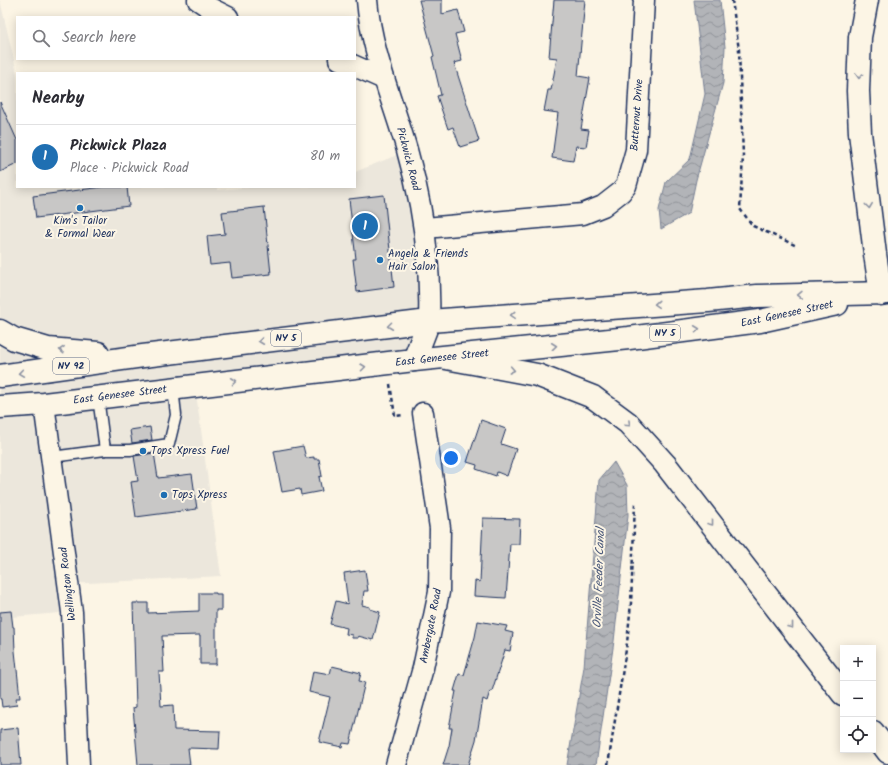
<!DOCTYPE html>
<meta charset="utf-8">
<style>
body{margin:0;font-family:Kalam,sans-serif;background:#f2f2f3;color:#2b2b33}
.controls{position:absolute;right:12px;bottom:12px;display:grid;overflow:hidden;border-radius:0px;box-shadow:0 2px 10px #0003}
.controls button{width:36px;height:36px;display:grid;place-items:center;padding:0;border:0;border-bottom:1px solid #e1e1e2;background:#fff;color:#2b2b33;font:20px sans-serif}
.you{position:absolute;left:451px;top:458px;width:14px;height:14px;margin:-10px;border:3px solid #fff;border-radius:50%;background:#1a73e8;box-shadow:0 0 0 6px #1a73e833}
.badge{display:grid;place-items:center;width:26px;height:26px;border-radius:50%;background:#1f6fb2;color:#fff;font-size:13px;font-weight:700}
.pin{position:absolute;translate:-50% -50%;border:2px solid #fff;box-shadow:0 1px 4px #0006}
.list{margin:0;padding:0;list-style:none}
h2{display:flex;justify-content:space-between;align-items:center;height:52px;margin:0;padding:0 16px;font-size:17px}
h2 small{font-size:13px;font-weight:400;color:#7c7c81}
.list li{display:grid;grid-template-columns:26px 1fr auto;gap:12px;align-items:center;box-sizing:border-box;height:64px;padding:0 16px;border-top:1px solid #e1e1e2}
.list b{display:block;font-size:15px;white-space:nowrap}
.list p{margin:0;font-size:13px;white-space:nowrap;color:#7c7c81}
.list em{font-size:13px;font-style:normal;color:#7c7c81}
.icon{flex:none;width:22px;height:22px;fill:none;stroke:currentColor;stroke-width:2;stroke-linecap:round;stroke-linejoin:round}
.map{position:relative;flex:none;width:888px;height:765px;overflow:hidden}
.search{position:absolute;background:#fff;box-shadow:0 2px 10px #0003;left:16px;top:16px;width:340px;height:44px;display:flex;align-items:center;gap:10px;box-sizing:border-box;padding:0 14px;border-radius:0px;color:#7c7c81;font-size:15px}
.panel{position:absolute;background:#fff;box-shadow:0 2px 10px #0003;left:16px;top:72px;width:340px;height:116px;border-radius:0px}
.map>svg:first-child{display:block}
.built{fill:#ece7dc}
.water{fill:url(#water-waves);stroke:#767f94}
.building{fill:#c8c7c6;stroke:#1b2f5e}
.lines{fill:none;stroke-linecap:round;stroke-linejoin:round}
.lane-casing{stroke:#1b2f5e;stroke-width:13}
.street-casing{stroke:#1b2f5e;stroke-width:23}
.primary-casing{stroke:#1b2f5e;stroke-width:25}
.highway-casing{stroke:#1b2f5e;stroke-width:25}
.path{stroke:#1b2f5e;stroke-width:2.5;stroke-dasharray:4 3;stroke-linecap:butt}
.lane{stroke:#fcf5e5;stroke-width:10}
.street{stroke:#fcf5e5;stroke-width:20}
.primary{stroke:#fcf5e5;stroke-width:22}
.highway{stroke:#fcf5e5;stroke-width:22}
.oneway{stroke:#8c92a2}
.poi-dot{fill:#1f6fb2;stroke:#fcf5e5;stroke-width:1.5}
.labels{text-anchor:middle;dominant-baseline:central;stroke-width:4;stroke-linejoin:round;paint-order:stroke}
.shield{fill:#fcf5e5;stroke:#5e6a86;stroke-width:1}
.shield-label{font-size:10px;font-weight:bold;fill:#1b2f5e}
.street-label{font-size:11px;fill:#1b2f5e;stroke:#fcf5e5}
.poi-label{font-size:11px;fill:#1b2f5e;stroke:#fcf5e5;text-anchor:start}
.water-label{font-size:12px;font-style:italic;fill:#485779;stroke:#fcf5e5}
</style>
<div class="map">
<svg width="888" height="765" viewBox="0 0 888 765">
<defs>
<pattern id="water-waves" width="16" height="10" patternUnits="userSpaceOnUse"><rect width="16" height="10" fill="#b2b4b8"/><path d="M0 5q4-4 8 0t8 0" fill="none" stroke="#909399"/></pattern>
</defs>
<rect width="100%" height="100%" fill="#fcf5e5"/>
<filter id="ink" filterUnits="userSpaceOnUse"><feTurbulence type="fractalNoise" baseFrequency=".025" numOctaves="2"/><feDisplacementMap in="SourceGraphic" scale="8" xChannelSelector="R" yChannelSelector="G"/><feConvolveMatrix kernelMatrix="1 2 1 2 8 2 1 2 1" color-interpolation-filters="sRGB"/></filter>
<g filter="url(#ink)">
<!-- built -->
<path class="built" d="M0,0l17,73v114h201v3l32,-3h105v-15l52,-21 21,107 -14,102 -219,26 26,190 -152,8 3,28 -72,6z"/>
<!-- water -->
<g class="water">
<path d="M694,0h26l5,47 -2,36 -27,97 -7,33 -28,16 -2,-19 7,-28 24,-23 15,-65z"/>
<path d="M614,462l13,23 1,30 -14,126 -18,124h-29l17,-98 15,-187z"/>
</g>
<!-- building -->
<g class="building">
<path d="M419,0h23v14l16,-4 6,22 -9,2 7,27 -8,2 25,78 -19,6 -7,-20 -5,2 -11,-33 4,-1 -9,-38 2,-1z"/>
<path d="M554,0h31l-7,76 12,2 -9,51 8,1 -3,17 -10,-1 -3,15 -21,-3 6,-45 -14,-2 4,-21h3l6,-32 -8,-1z"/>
<path d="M0,102l17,38v24l-17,8z"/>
<path d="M103,187h24l2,19 -93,12 -3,-22z"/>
<path d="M384,195l10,92 -37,5 -4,-33h3l-7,-60z"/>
<path d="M264,207l7,67 -39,4 -2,-15 -20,2 -3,-29 18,-2 -3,-22z"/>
<path d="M481,420l25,9 -5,15 15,5 -9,27 -10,-4 -1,4 -20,-7 1,-4 -10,-3z"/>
<path d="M150,427l2,13 -20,3 -2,-13z"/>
<path d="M303,446l3,12 8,-1v2h5l3,17 -3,1 3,14 -21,4 -1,-6 -18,3 -8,-41z"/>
<path d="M154,453l4,25 34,-4 5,35 -61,8 -5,-35 7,-1 -4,-25z"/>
<path d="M483,518l37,1 -1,25h-9l-4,54 -32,-2 1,-15 5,1z"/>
<path d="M365,570l3,21h-4l-2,14 8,2v2l10,3 -7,28 -15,-4v2h-6v-3l-6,-1 1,-6 -17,-4 6,-23 12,3 -4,-31z"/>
<path d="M199,593h17v1h5v16h-5v54h-16v-29l-38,1 2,36h-5l2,34 12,-1 1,25 46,1 -1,18 -31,-1 2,17h-52l-5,-57 3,-1 -3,-104h15v10l51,-2z"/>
<path d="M11,611l2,16h1l1,24 5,47h-4l1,7 -15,2 -1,-8h-1v-87z"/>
<path d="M478,621l29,5 -2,5 8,2 -3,18 -5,-1 -13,41h-2l-3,10 -4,-2 -7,41 -8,25h-25l6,-19 3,-18h-3l7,-37h-2l5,-17 5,1 11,-38z"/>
<path d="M332,666l29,7 -2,8 6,1 -15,62 -7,-1 -1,4 -23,-5 11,-45 -21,-5 4,-21 17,3z"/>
<path d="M18,728l3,37h-21v-35z"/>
</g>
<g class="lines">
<defs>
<g id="lane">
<path d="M98,397l7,53"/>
<path d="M52,457l53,-7h25l39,-6 7,-29 -3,-27"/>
</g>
<g id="street">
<path d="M198,0l12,8 18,9"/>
<path d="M367,0c4,51 26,101 40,150 16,56 24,113 22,171"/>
<path d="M339,59l45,20"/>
<path d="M425,228l158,-14 20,-8 18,-14 5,-6 10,-36 8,-150"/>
<path d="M44,404l28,208 7,153"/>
<path d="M396,765l27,-97 16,-76 1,-64 -17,-115"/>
</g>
<g id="primary">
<path d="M0,331l14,8 34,10 50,4"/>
<path d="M414,360l15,-39"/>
<path d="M0,376l143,-20 286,-35 279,-20 49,-5 131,-3"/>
<path d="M0,407l44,-3 370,-44 215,-22 131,-17 77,-17"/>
</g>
<g id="highway">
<path d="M867,0l-7,37 -2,54 2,42 15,121 6,40"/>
<path d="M446,358l91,17 56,22 35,26 37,41 178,230"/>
<path d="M873,732l15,20"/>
</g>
</defs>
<!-- lane casing -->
<use href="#lane" class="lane-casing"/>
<!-- street casing -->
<use href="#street" class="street-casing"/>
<!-- primary casing -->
<use href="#primary" class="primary-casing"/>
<!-- highway casing -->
<use href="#highway" class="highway-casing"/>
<!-- path -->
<g class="path">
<path d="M732,0l7,50 4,106 -3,53 13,17 44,20"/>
<path d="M390,384l5,32 8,-1"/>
<path d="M608,765l19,-122 4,-40 4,-100"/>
</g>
<!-- lane -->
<use href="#lane" class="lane"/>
<!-- street -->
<use href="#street" class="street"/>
<!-- primary -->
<use href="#primary" class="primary"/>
<!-- highway -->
<use href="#highway" class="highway"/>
</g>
<!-- one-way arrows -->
<defs><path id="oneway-chevron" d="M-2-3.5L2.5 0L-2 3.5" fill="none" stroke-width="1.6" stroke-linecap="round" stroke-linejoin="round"/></defs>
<g class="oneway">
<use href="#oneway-chevron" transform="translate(859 76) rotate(92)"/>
<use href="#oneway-chevron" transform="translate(869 206) rotate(83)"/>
<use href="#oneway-chevron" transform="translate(800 295) rotate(179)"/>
<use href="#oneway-chevron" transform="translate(657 304) rotate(176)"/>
<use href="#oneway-chevron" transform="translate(513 315) rotate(176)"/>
<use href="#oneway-chevron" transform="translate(390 326) rotate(173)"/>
<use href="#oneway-chevron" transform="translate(697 329) rotate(-7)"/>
<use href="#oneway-chevron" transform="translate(261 341) rotate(173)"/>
<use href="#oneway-chevron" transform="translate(554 346) rotate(-6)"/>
<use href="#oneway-chevron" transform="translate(62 350) rotate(-176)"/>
<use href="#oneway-chevron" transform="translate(363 367) rotate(-7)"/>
<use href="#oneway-chevron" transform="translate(512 370) rotate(11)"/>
<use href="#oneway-chevron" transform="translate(21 373) rotate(172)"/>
<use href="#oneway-chevron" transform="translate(234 381) rotate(-7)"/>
<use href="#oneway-chevron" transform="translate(628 424) rotate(43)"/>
<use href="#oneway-chevron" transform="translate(711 523) rotate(52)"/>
<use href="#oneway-chevron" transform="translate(791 626) rotate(52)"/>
</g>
</g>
<!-- markers -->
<g class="poi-dot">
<circle cx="80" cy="208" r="4"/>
<circle cx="380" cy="260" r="4"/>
<circle cx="143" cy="451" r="4"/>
<circle cx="164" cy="495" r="4"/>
</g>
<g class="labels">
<!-- shield labels -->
<g class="shield">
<rect x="650" y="325" width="30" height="16" rx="3"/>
<rect x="271" y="330" width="30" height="16" rx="3"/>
<rect x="53" y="358" width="36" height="16" rx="3"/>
</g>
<g class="shield-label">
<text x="665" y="333">NY 5</text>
<text x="286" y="338">NY 5</text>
<text x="71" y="366">NY 92</text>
</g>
<!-- street labels -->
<g class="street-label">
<text transform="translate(637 115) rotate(-86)">Butternut Drive</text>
<text transform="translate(408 159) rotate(75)">Pickwick Road</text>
<text transform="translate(787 314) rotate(-12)">East Genesee Street</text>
<text transform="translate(442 358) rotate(-6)">East Genesee Street</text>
<text transform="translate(120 395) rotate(-7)">East Genesee Street</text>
<text transform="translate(68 584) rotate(-97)">Wellington Road</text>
<text transform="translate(431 626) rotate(-79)">Ambergate Road</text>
</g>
<!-- poi labels -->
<g class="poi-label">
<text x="80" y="221" text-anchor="middle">Kim's Tailor<tspan x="80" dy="13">&amp; Formal Wear</tspan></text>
<text x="388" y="254">Angela &amp; Friends<tspan x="388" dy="13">Hair Salon</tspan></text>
<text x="151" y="451">Tops Xpress Fuel</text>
<text x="172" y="495">Tops Xpress</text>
</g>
<!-- water labels -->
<g class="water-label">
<text transform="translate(599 578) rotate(-88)">Orville Feeder Canal</text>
</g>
</g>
</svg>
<div class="controls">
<button>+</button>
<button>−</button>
<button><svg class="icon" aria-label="locate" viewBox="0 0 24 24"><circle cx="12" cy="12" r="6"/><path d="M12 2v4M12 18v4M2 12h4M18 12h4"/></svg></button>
</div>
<div class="you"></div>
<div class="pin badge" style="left:365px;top:226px">1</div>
<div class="search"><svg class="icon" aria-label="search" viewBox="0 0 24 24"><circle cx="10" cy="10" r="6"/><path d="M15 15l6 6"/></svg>Search here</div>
<section class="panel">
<h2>Nearby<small></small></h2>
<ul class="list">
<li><span class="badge">1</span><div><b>Pickwick Plaza</b><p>Place · Pickwick Road</p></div><em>80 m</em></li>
</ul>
</section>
</div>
